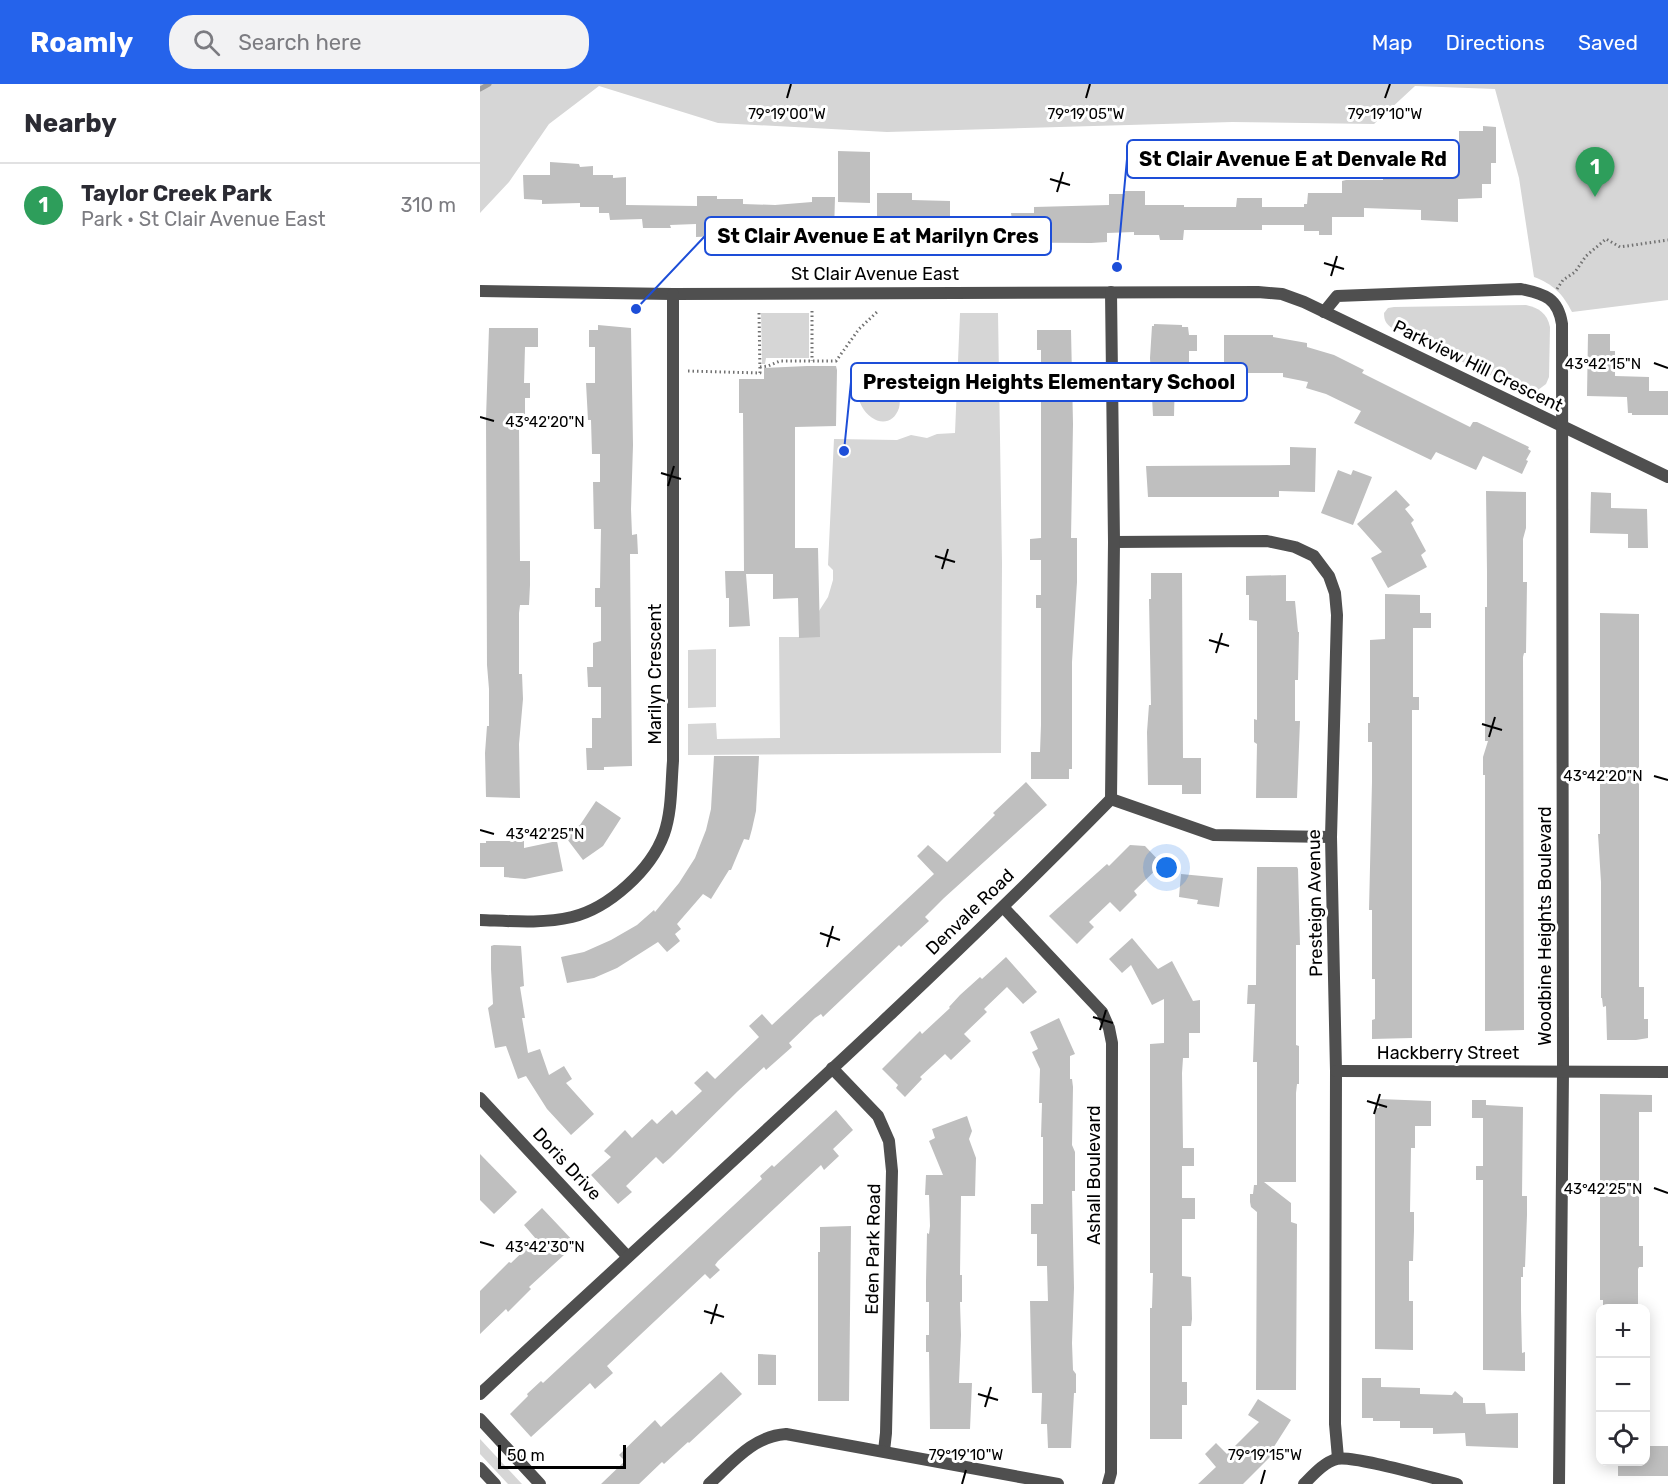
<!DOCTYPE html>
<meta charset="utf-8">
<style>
body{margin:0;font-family:Rubik,sans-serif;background:#f2f2f3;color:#2b2b33}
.controls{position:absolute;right:18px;bottom:18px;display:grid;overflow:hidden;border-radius:12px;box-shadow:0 3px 15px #0003}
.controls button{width:54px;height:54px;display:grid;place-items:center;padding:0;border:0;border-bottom:2px solid #e1e1e2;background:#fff;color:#2b2b33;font:30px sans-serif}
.scale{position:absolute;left:18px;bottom:15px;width:128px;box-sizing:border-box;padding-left:6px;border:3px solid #000;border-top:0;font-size:16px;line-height:21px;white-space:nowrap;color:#000;-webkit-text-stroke:4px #fff;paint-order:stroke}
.you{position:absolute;left:687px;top:784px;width:21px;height:21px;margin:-15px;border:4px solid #fff;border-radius:50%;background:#1a73e8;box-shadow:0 0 0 9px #1a73e833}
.badge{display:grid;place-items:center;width:39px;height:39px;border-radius:50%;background:#2563eb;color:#fff;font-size:20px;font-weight:700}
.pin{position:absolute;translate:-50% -50px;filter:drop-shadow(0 2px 3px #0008)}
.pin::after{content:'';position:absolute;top:32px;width:21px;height:18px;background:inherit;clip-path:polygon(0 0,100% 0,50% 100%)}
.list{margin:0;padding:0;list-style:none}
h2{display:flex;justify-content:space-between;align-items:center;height:78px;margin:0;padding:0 24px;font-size:26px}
h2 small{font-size:20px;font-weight:400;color:#7c7c81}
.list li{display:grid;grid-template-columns:39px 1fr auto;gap:18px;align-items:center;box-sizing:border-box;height:84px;padding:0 24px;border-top:2px solid #e1e1e2}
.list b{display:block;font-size:22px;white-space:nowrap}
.list p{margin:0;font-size:20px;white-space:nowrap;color:#7c7c81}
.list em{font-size:20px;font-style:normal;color:#7c7c81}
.icon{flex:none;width:33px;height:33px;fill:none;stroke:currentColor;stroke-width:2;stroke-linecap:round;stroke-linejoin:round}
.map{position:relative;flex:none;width:1188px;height:1400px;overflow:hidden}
header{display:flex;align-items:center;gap:36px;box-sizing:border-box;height:84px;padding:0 30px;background:#2563eb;color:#fff}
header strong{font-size:28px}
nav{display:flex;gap:33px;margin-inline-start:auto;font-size:21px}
.search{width:420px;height:54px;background:#f2f2f3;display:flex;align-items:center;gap:15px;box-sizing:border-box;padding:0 21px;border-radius:24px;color:#7c7c81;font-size:22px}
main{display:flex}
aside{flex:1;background:#fff}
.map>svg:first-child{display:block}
.green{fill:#d6d6d6}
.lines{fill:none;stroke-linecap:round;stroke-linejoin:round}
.stream{stroke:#9d9d9d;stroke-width:5}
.building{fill:#bfbfbf}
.path{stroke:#717171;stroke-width:3;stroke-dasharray:1.5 3;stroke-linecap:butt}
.street{stroke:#4f4f4f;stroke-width:12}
.ticks{fill:none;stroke:#000;stroke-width:2}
.labels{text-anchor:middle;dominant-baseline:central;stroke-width:6;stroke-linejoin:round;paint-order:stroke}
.street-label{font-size:18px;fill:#000;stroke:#fff}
.ticks-label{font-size:15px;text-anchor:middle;fill:#000;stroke:#fff;stroke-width:6;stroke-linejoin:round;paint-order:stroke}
.leader{fill:none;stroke:#1d4ed8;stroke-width:2}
.callout-dot{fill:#1d4ed8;stroke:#fff;stroke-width:2}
.callout{fill:#fff;stroke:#1d4ed8;stroke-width:2}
.callout-label{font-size:20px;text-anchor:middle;font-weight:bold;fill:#000}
</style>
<header>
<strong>Roamly</strong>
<div class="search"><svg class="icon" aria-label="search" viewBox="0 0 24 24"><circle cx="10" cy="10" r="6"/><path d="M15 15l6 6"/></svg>Search here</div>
<nav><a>Map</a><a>Directions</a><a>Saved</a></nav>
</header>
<main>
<aside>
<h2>Nearby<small></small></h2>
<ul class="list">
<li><span class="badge" style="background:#2e9e5b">1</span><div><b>Taylor Creek Park</b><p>Park · St Clair Avenue East</p></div><em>310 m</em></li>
</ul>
</aside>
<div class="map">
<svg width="1188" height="1400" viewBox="0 0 1188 1400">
<rect width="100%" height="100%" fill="#fff"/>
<!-- green -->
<g class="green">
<path d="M0,0h1188v216l-96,12c-9,-18 -19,-28 -38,-35l-15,-99 -24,-89 -80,-3 -41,38 -142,-2 -345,10 -169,-9 -119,-37 -50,38 -40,58 -29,31z"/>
<path d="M1046,221c13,3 21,8 24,22l-1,50 -3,7 -12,9h-6l-133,-63c-8,-5 -11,-8 -11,-17l4,-5 6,-1z"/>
<path d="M281,229h48v45h-43l-1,6h-3z"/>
<path d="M480,229h38l4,250 -1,190 -313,2v-31l28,-1 1,16 63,-1 -1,-101h40v-26l9,-14 5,-17v-10l-5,-5 6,-126 63,1 14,-5 16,3 10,-4 18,-1z"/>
<path d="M409,283c11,7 13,14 11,27 0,4 0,10 -1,14 -11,32 -55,2 -38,-39z"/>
<path d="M236,565v58l-28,1v-58z"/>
<path d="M0,1355l42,45h-14l-28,-30z"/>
</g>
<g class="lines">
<!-- stream -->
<path class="stream" d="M0,5l9,-5"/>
</g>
<!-- building -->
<g class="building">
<path d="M1003,42l13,1v36h-5v21h-9v14l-24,1v23l-37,-2v-10l-57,-2v9h-32v18h-13v-4h-15v-6h-42v5h-78l-1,10h-23l-1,-5h-25v-3l-27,1v9l-16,1 -126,-1v-5l-34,-1v-7l-54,-1v-35h35v7l38,1v19h62l-1,-7h23v-6l75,-2v-11h16v-3h20v14h39v2h52l1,-9h25v9h42v-3h3l1,-11h34v-12l4,-1h37v-7l56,1v-2l20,-1v-40h24z"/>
<path d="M358,67l32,1v51l-32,-1z"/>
<path d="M70,78l29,2 1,3 13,-1v9h20v3l13,-1v28l71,1v-10h20v3h26v5l32,1 37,-3v-5h23l-1,36h-13v5h-18v-4h-46v7h-13v-10h-27v5l-21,1v-13l-26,1 1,3h-28l-1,-9 -32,1 -1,-7h-10v-6h-19v-4l-38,1v-4l-18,-1 -1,-24h27z"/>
<path d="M674,240l28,1v2h6l1,8h8v16h-8v26h-14l-1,39h-21l-3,-58 2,-32h2z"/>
<path d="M118,241l33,3 2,117 -2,64 1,26 5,-1 1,20h-8l2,212 -28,1v3h-17l-1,-22h6v-30h9v-31h-13l-1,-20h6v-24l8,-2v-34h-6v-19h5l1,-59h-7l-1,-47h7v-28h-8l-1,-34h-3l-2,-37h9v-36h-6v-17h9z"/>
<path d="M9,244h49v19h-13l-1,36h6v15h-5v29h-6l1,134h10v24l-1,20h-9l-1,8v61h3l1,25 -4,45 1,54 -34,-1 -1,-44 2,-27h2v-37l-2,-24 -1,-247z"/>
<path d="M557,246h34l2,94 -2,114h6v44l-5,80v107h-3v10h-38v-27h9l1,-27v-117h-5v-13h5v-35h-11v-21l11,-1v-188h-4z"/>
<path d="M1108,250h22v17h5v25l34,1v14h19v24h-36v-2h-4l-1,-16 -40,-1z"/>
<path d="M744,251h49v2l34,6v4l27,8 30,15 -2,3 108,54 3,-5h4l52,25 -1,2 3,2 -5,9 2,1 -6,13 -39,-18 -7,14 -40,-18 -5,8 -77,-37 7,-12 -35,-17 -20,-6 2,-6 -25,-5v-4h-59z"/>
<path d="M327,282h29l1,4 -1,56 -41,1v121h23l2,89 -21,1 -1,-40 -25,1v-25h-27l4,52 -21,1v-29h-3l-1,-27h19l-1,-158h-4v-34h25v-11z"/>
<path d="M810,363l26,1 -1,44 -36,-1v6h-131l-2,-31 144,-1z"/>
<path d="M858,386l13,5 2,-5 19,7 -19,48 -32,-12z"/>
<path d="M916,406l14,15 -5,4 9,11 -3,3 15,28 -5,4 6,12 -39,21 -17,-30 11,-6 -25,-28z"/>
<path d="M1006,407l40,1v36l-3,11v43h4l-1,71h-2l-1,4 1,373 -39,1v-256h-2v-18l5,-16h-3v-134h2v-36z"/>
<path d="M1111,408l20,1v15l36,1 1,39h-20v-14l-38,-1z"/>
<path d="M671,489h31l1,185h18v36h-19v-9h-34l-1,-53 2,-27h2l-2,-106h2z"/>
<path d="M806,491v26h9l3,31h1l-1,48h-3v41h5l-3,77h-41l1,-54 -3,-2v-23l3,1v-99l-8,-1v-25h-3v-19z"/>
<path d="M905,510l35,1v18h11v15h-18v69h6v13h-7v328l-40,1v-19l3,-1v-40h-3v-69h-3l3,-128v-40h-4v-19h2v-83l15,-1z"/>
<path d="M1120,529l39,1v373h5v32h4v19l-12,2h-29l-1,-34 -3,1 -1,-9h-1v-116l-3,-48h2z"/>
<path d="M234,672h45l-3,55 -4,18 -3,11 -5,-1 -13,31h-2l-18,29 -8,-5 -26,30 4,5 -6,5 5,7 -13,11 -9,-10 -41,26 -23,10 -27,5 -6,-26 23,-5 27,-12 26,-15 17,-15 1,2 24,-29 16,-25 11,-28 5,-21z"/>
<path d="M546,698l21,23 -103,93 -19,19 4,4 -13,12 -15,14 -2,-2 -76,72 -2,-3 -6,4 -26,25 3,4 -26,23 -2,-3 -26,24 -68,67 -7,6 -7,-7 -30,29 6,6 -14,12 -27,-29 20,-18 -7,-6 21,-21 7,8 20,-19 5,5 15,-14 4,5 26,-24 -8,-8 13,-12 8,8 44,-42 -10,-11 13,-12 10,11 162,-151 -17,-18 11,-11 19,17 48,-47 -2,-2z"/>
<path d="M116,717l25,17 -18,28 -20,14 -19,-25 16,-10z"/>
<path d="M6,757h38v7l33,-7 6,30 -38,8 -21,-2v-10h-24v-24h6z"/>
<path d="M650,761l15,1 17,18 -28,27 3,4 -17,17 -10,-10 -21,20 5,5 -17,17 -28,-28 58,-52 2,2z"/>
<path d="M777,783h40l1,2 2,76h-4v100l3,1v38h-2l-1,9v89h-32l27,21v19l6,2 -1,166h-40l1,-178 -6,-5 -1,-5v-8h3l1,-9h3v-123h-4l2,-58h-8l1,-19h8z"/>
<path d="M701,790l42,4 -4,29 -22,-3 1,-4 -19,-3z"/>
<path d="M652,854l26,31 14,-8 21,40 7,-1v33h-11v25h-6l-1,15 1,75h11v18h-12v32h13v21h-13v57l9,1 1,42 -1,7h-9v56h5v23h-5v34h-32v-131h2l1,-35h-3v-229l14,-1v-44l-12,6 -21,-40 -9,8 -13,-14z"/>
<path d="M14,861l27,1 3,40 -4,1 5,31h-3l6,35 12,-4 9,26 15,-9 8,13 -6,4 28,31 -23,21 -24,-26 -21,-33 -8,3 -12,-33 -11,2 -7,-40 5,-4 -2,-35v-23z"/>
<path d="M526,873l31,35 -14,12 -16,-17 -23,22 3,3 -23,22 7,7 -20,19 -6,-6 -25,23 2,2 -17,18 -9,-9 2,-3 -16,-16 38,-38 2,3 28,-26 -1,-1 11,-12 20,-18 2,2z"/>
<path d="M579,934l16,36 -5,2v23h2l1,8 -1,58 3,7v39h-3l2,97 -2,55 1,27 3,4v19h-2l-3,55h-23l-1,-24h-6l1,-31h-10l-2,-92h18l-1,-35h-10v-32h-6v-30h12v-67h-2l1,-34h-3l1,-34 -8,-17 6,-3 -8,-17z"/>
<path d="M1120,1010l52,1v17h-13v134h4v21h-4l-1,2v39h-35v-8h-3z"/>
<path d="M899,1015l52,2v25h-16v22h-4l-1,64h4v19l-1,30h-4v40h4v49l-38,-1v-241h4z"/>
<path d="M992,1016h14v5l37,2 -1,89h5v19l-2,52h-2v10h-2v33l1,43 3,-1v19l-42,-1v-190h-7v-14h7v-48h-11z"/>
<path d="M356,1026l17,20 -20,19 6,7 -15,14 -3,-5 -103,96 -3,4 5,5 -10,9 -5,-5 -98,92 6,7 -18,16 -5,-6 -59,54 -21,-23 18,-18 -1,-2 14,-13 2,2 219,-204 -2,-3 12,-11 2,2z"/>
<path d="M487,1032l5,15 -3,8 7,19 -1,38h-14l-1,79h2v27h-2l1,33 -2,48h13l-2,46h-40l-1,-77h-3v-17h3v-33h-3v-20l1,-49 2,1 1,-8 -1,-31h-4l1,-20h17l-14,-34 6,-3 -3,-9z"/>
<path d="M0,1070l37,38 -23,22 -14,-14z"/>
<path d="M62,1124l34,36 -47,43 2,2 -23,23 -2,-3 -26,25v-43l29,-29 2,1 25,-24 -12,-14z"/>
<path d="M371,1142l-2,175h-31v-149h2v-25z"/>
<path d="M278,1270l18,1v30h-18z"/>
<path d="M241,1288l21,22 -53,49 -1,-1 -24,22 -2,-2 -23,22h-38l24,-23 -6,-6 36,-35 6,7z"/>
<path d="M882,1294h19v9l39,1v6l32,1 3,-4 8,7v5h22l1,11 32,-1v35l-52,-2 -1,-13 -32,1v-6h-33v-7h-27v-3h-11z"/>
<path d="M778,1315l33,21 -21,33 2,2 -29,29h-45l18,-17 -11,-13 11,-11 11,11 32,-32 -11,-7z"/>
<path d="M1166,1362h22v30h-50v-15h28z"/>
</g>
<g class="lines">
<!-- path -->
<g class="path">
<path d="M1077,205l6,-9 12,-8 11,-16 20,-17 14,8 48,-7"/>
<path d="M332,227v50"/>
<path d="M280,283l8,-1 12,-5h56l23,-32 19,-18"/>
<path d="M208,287l72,2 -1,-61"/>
</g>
<!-- street -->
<g class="street">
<path d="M0,207l193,3 585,-2 24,2 22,8 364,175"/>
<path d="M844,228l13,-16 184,-7c24,5 37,9 41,35l1,747 -4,413"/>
<path d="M634,458l153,-1 28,6 19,9 15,20 6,17 2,22 -6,222 5,234 -1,353 3,34"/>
<path d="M631,715l103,36 117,2"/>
<path d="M523,823l99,105 7,16 3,15 -1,430 -3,11"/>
<path d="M0,836c30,1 62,4 92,-3 37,-9 79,-47 92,-83 8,-23 7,-49 9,-73v-467"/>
<path d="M352,984l46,48 11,25 3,30 -6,262 -2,18"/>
<path d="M856,987l332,1"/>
<path d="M0,1014l147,158"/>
<path d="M0,1310c211,-197 429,-389 631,-595l3,-257 -3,-250"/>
<path d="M0,1335l60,65"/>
<path d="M0,1384l15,16"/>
<path d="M229,1400c23,-21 44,-48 77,-50l272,50"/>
<path d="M824,1400c9,-9 20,-22 33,-25 17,-4 98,20 120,25"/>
</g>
</g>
<!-- ticks -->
<path class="ticks" d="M307,14l4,-14M606,14l4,-14M905,14l5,-14M570,95l20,6M577,108l6,-20M844,179l20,6M851,192l6,-20M1174,279l14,5M0,333l14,4M181,389l20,6M188,402l6,-20M455,472l20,6M462,485l6,-20M729,556l20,6M736,569l6,-20M1002,640l20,6M1009,653l6,-20M1174,692l14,4M0,746l14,4M340,849l20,7M347,863l6,-21M613,933l20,6M620,946l6,-20M887,1017l20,6M894,1030l6,-20M1174,1104l14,5M0,1158l14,4M224,1227l20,6M231,1240l6,-20M498,1310l20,6M505,1323l6,-20M482,1400l4,-14M781,1400l4,-14"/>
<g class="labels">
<!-- street labels -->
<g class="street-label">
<text x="395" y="190">St Clair Avenue East</text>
<text transform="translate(998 282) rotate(26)">Parkview Hill Crescent</text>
<text transform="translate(175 590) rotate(-90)">Marilyn Crescent</text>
<text transform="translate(835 819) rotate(-91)">Presteign Avenue</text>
<text transform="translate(490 828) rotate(-44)">Denvale Road</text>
<text transform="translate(1065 842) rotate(-90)">Woodbine Heights Boulevard</text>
<text x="968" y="969">Hackberry Street</text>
<text transform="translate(87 1080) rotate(47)">Doris Drive</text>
<text transform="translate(614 1091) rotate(-90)">Ashall Boulevard</text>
<text transform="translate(393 1165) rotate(-89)">Eden Park Road</text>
</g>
</g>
<g class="ticks-label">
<text x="307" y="35">79°19'00"W</text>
<text x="606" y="35">79°19'05"W</text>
<text x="905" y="35">79°19'10"W</text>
<text x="1123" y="285">43°42'15"N</text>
<text x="65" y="343">43°42'20"N</text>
<text x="1123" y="697">43°42'20"N</text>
<text x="65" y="755">43°42'25"N</text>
<text x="1123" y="1110">43°42'25"N</text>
<text x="65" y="1168">43°42'30"N</text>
<text x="486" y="1376">79°19'10"W</text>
<text x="785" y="1376">79°19'15"W</text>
</g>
<!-- callouts -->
<path class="leader" d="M637 183L647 75M156 225L225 152M364 367L371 298"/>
<g class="callout-dot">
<circle cx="637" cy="183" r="6"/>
<circle cx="156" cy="225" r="6"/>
<circle cx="364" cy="367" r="6"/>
</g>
<g class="callout">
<rect x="647" y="56" width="332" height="38" rx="6"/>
<rect x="225" y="133" width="346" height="38" rx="6"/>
<rect x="371" y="279" width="396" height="38" rx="6"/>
</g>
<g class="callout-label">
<text x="813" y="82">St Clair Avenue E at Denvale Rd</text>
<text x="398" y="159">St Clair Avenue E at Marilyn Cres</text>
<text x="569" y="305">Presteign Heights Elementary School</text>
</g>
</svg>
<div class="controls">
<button>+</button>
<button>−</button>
<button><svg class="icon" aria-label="locate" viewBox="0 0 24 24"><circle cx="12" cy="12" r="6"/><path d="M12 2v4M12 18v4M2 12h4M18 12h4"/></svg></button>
</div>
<div class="scale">50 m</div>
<div class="you"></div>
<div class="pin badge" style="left:1115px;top:113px;background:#2e9e5b">1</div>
</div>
</main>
